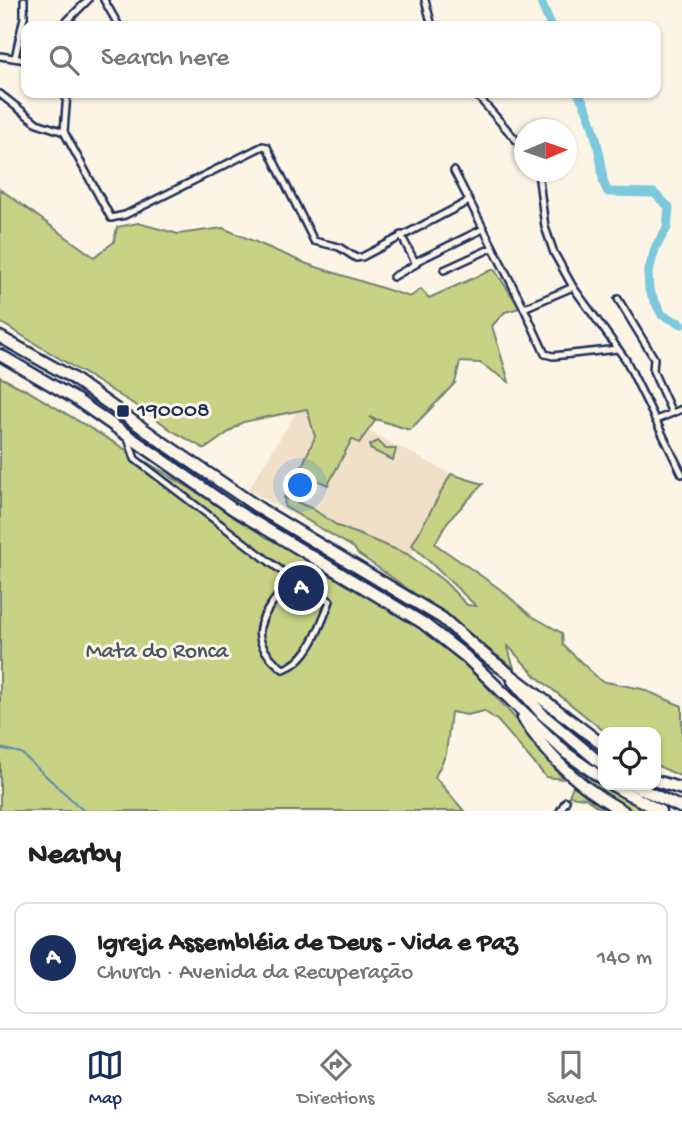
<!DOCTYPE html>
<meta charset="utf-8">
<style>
body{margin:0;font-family:"Gochi Hand",sans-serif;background:#f6f6f6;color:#222}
.controls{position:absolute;right:21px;bottom:21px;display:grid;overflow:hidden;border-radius:14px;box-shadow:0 2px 5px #0004}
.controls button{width:63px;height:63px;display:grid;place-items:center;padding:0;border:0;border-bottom:2px solid #e0e0e0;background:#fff;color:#222;font:35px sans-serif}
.compass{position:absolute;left:514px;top:119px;width:63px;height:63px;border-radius:50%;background:#fff;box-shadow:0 2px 5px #0004;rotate:88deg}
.you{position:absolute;left:301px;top:486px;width:24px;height:24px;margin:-18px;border:5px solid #fff;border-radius:50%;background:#1a73e8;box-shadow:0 0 0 10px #1a73e833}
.badge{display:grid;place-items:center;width:46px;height:46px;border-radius:50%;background:#1b2f5e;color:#fff;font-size:23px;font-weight:700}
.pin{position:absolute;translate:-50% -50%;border:4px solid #fff;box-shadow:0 2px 7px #0006}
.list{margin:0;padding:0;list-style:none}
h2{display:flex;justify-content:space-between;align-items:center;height:91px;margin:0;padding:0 28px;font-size:30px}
h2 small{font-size:23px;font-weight:400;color:#767676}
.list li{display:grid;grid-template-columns:46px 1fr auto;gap:21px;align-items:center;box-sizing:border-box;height:112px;margin:0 14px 14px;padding:0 14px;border:2px solid #e0e0e0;border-radius:14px}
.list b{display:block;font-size:26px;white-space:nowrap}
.list p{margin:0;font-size:23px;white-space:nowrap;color:#767676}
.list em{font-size:23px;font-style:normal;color:#767676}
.icon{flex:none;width:38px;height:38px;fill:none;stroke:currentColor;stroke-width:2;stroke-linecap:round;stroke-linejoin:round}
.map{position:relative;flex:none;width:682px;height:811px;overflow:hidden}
.search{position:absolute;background:#fff;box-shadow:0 2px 5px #0004;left:21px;right:21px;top:21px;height:77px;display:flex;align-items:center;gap:18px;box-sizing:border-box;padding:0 24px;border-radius:14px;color:#767676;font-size:26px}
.sheet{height:217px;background:#fff}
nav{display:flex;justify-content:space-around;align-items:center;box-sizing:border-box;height:98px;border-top:2px solid #e0e0e0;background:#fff;font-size:19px;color:#767676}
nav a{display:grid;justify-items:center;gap:4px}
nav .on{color:#1b2f5e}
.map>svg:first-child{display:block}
.built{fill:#f0e0c8}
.green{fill:#c7d285;stroke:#718072;stroke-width:2}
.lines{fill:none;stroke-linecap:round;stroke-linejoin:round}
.stream{stroke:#558baa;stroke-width:2}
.river{stroke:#7cc8dc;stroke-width:9}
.street-casing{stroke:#1b2f5e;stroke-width:10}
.highway-casing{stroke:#1b2f5e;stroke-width:15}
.street{stroke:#fcf5e5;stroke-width:5}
.highway{stroke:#fcf5e5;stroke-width:10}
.poi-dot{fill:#1b2f5e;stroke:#fcf5e5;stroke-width:2.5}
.labels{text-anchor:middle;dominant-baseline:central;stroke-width:6;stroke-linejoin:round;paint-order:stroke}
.poi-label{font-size:23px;fill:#1b2f5e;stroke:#fcf5e5;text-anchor:start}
.park-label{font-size:23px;fill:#465868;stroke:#fcf5e5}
</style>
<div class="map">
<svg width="682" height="811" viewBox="0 0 682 811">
<rect width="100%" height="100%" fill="#fcf5e5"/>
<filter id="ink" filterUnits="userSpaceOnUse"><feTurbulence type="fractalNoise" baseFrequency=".0143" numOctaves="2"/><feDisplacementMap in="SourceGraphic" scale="14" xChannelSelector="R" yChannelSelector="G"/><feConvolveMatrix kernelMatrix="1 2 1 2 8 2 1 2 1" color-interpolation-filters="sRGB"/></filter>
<g filter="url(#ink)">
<!-- built -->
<path class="built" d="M305,398l146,76 -36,74 -16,26 -151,-84z"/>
<!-- green -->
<g class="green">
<path d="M0,189l94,68 20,-15 3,-15 21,-4 40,11 45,-6 84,36 103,33 11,-8 8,9 65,-29 26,39 -15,4 -13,14 17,56 -29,-19 -20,-1 -5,21 -45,47 -41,-13 6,4 -16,22 -7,-4 -24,46 -18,-8 -7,12 -9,-5 21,-47 -8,-28 -64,13 -38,27 -34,-19 -21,-16 -150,-92z"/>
<path d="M0,377l28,14 400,240 43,38 44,49 48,61 -17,-2 -48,-56 -14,-10 -17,4 -16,-3 -5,42 -11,23 29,34h-464z"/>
<path d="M378,441l8,8h10l-3,11 -23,-11v-4z"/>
<path d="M451,474l32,10 -35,37 -13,23 65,45 30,26 32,18 1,12 38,36 41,8 40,17v71l-26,-12v-33h-51l-68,-55 -30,-32 7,23c-52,-38 -102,-78 -156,-114l-4,-6 -69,-41 -1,-10 27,11 27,18 69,28 37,27 23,24 9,1 -64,-61z"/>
<path d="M529,722l74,60v3h5l29,20 14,6h-23l-48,-31 -26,-23z"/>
<path d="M574,783l41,28 -14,-2 -16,-11 -16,-2z"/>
</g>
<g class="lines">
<!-- stream -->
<path class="stream" d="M0,748l21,5 63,58"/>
<!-- river -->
<g class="river">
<path d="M540,0l11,26"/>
<path d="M578,93c13,20 18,44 23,68 2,12 0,20 7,31l46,1 15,14 -2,21 -11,18 -8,27 1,17 13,25 20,9"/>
</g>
<defs>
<g id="street">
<path d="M104,0l15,26"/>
<path d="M425,0l7,26"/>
<path d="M62,26l26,-26"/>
<path d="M0,56l26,4"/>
<path d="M15,58l9,-41v-17"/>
<path d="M67,93l-3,39 47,86 14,-3 138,-69 4,1 47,94 25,6 17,11 6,-1 107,-56"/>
<path d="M475,93l49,56"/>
<path d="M0,94l37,29 27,9"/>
<path d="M454,171l70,137 21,46 8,2 65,-7"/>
<path d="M538,172l7,55 9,26 19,34 53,73 56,114"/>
<path d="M415,262l68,-33"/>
<path d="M444,270l48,-22"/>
<path d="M393,277l23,-13 -15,-29"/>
<path d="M618,299l36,59 -1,13 19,42"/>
<path d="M524,308l49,-21"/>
<path d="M656,420l26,-11"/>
<path d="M128,438l7,21 148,113 47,29c-9,23 -21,61 -47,68 -45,-35 -16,-57 8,-91"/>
<path d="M560,811l6,-10"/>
</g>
<g id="highway">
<path d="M0,337l71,40 91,65 100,68 180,108 45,39 116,88"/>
<path d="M0,355l74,43 159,111 190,114 42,33 101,97 37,26"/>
<path d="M513,681l30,34 60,50"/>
<path d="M523,718c25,39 59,71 100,93"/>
<path d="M656,781l26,8"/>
<path d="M612,785l48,26"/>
<path d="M633,785l49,23"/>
</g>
</defs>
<!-- street casing -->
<use href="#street" class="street-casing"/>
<!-- highway casing -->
<use href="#highway" class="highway-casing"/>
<!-- street -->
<use href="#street" class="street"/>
<!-- highway -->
<use href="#highway" class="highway"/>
</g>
</g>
<!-- markers -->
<rect class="poi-dot" x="116" y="404" width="14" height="14" rx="3.5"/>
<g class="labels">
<!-- poi labels -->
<g class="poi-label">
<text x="137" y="411">190008</text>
</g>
<!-- park labels -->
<g class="park-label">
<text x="157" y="652">Mata do Ronca</text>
</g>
</g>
</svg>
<div class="controls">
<button><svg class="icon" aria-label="locate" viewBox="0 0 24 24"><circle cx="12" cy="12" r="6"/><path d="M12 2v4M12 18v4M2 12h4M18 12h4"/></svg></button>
</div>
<svg class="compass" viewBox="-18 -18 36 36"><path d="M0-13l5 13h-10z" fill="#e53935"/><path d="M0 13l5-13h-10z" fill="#767676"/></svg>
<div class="you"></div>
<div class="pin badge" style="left:301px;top:588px">A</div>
<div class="search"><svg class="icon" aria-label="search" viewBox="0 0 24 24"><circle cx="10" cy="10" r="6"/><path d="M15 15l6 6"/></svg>Search here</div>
</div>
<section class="sheet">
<h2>Nearby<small></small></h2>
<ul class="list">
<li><span class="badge">A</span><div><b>Igreja Assembléia de Deus - Vida e Paz</b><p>Church · Avenida da Recuperação</p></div><em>140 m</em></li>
</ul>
</section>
<nav>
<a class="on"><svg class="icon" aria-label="map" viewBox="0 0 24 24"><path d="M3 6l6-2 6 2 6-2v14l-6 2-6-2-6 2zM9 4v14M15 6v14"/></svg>Map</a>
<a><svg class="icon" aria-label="directions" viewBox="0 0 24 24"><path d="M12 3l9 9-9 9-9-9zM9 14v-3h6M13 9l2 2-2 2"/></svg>Directions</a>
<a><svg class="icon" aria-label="saved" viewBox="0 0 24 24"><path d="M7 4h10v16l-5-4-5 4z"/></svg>Saved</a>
</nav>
